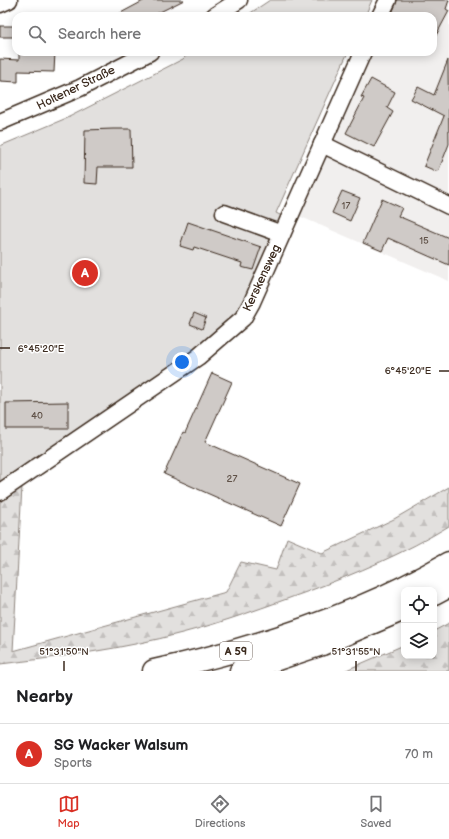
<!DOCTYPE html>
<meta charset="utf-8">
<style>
body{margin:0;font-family:"Balsamiq Sans",sans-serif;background:#f6f6f6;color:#202124}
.controls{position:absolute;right:12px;bottom:12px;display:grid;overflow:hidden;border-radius:8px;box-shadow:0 2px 10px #0003}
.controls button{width:36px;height:36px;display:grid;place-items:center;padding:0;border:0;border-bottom:1px solid #e0e0e0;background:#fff;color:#202124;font:20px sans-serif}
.you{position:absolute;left:182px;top:362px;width:14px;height:14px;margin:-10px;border:3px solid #fff;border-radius:50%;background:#1a73e8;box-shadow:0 0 0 6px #1a73e833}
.badge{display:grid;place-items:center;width:26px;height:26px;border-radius:50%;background:#d93025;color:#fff;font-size:13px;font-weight:700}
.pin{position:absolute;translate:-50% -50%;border:2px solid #fff;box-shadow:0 1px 4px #0006}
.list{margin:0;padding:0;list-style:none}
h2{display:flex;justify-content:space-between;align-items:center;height:52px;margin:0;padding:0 16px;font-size:17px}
h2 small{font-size:13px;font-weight:400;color:#757577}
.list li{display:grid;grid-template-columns:26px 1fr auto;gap:12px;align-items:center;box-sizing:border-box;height:60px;padding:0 16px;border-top:1px solid #e0e0e0}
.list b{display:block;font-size:15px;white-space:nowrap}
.list p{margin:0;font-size:13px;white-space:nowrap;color:#757577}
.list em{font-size:13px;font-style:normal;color:#757577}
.icon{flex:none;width:22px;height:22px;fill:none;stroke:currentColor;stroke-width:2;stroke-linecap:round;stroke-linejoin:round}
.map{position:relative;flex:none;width:449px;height:671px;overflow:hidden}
.search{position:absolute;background:#fff;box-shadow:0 2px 10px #0003;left:12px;right:12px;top:12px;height:44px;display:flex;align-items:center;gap:10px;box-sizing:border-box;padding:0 14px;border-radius:12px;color:#757577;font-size:15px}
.sheet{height:112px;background:#fff}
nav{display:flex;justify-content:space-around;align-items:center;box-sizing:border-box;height:56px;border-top:1px solid #e0e0e0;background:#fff;font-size:11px;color:#757577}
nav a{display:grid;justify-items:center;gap:2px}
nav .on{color:#d93025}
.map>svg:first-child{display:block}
.built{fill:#f1efee}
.grass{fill:#e2e0de;stroke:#8e857e}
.forest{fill:url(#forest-firs);stroke:#8e857e}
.building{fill:#cfcac7;stroke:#3b2a1e}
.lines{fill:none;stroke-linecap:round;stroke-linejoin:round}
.minor-casing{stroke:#3b2a1e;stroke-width:19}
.highway-casing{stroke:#3b2a1e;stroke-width:25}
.minor{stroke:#fff;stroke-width:16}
.highway{stroke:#fff;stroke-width:22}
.ticks{fill:none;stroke:#3b2a1e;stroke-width:1.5}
.labels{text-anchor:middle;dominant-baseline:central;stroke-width:3;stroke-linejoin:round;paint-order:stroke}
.number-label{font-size:10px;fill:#605248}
.shield{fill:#fff;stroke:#766a62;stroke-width:1}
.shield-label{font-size:11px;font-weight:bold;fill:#3b2a1e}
.street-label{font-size:12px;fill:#3b2a1e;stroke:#fff}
.ticks-label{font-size:10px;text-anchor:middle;fill:#3b2a1e;stroke:#fff;stroke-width:3;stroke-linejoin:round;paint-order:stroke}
</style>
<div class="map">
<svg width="449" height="671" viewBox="0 0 449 671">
<defs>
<pattern id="forest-firs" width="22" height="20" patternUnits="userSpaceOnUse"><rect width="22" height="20" fill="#e2e0de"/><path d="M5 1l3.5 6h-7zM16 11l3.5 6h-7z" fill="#c3c0be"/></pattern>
</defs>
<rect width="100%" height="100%" fill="#fff"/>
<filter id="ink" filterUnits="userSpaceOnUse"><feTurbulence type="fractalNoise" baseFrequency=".025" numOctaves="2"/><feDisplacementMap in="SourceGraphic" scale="8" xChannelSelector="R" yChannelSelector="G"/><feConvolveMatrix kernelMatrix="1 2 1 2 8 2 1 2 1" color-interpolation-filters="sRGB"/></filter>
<g filter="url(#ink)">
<!-- built -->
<path class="built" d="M383,0h66v281l-157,-68 68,-161h73v-36h-57z"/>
<!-- grass -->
<g class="grass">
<path d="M270,0h102l-7,16h-119z"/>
<path d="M190,52h158l-72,161 6,3 -39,90 -22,25 -221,151v-336l69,-29 114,-58z"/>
</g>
<!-- forest -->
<g class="forest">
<path d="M22,486l-9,165 213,-59 15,-30 35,8 11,-32 35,15 72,-34 55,-32v39c-44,27 -92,47 -140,65 -42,15 -84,31 -127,42 -59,16 -121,24 -182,31v-162z"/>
<path d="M449,623v48h-105l60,-26v11h30v-25z"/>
</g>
<!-- building -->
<g class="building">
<path d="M145,0h39l-32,16h-37z"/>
<path d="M397,0h52l-3,9 3,2 -16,30v-25h-42z"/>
<rect x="0" y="26" width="16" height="11"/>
<path d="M19,52h36l-1,20 -36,-1v11l-18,-1v-22l19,1z"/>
<path d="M448,60l1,84 -11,28 -14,-6 20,-50 -33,-17 7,-12 16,8z"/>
<path d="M371,79l24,13 -8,16 6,4 -19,35 -28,-14 18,-35 -3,-1z"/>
<path d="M113,129h18l1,38h-34l-1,17 -13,-1 1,-53z"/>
<path d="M342,191l18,7 -10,23 -18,-8z"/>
<path d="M382,199l20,9 -4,8 51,22v27l-61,-27 -6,13 -19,-8z"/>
<path d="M188,222l73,25 -8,23 -12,-3 1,-4 -48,-16 -1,3 -13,-4z"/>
<path d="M194,313l12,5 -4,11 -12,-5z"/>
<path d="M212,373l20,9 -27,60 95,42 -19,42 -117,-52 19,-42 2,1z"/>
<path d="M68,402v27h-62v-26z"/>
</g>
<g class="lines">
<defs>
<g id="minor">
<path d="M0,4l9,-4"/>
<path d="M214,16l25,-16"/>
<path d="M380,16l8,-16"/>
<path d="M0,122l80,-34 70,-36"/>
<path d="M322,144l127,62"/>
<path d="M224,213l58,21"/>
<path d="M0,492l198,-135 45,-39 9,-16 111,-250"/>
</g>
<g id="highway">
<path d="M434,594l15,-8"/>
<path d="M154,671c100,-22 206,-56 295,-108"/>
<path d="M241,671l81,-27 82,-35"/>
</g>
</defs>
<!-- minor casing -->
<use href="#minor" class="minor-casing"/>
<!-- highway casing -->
<use href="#highway" class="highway-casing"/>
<!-- minor -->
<use href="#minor" class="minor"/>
<!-- highway -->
<use href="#highway" class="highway"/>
</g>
</g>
<!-- ticks -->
<path class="ticks" d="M0,348h10M439,371h10M64,671v-10M356,671v-10"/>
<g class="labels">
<!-- number labels -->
<g class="number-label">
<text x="346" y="206">17</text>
<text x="424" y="241">15</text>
<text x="37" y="416">40</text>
<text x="232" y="479">27</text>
</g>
<!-- shield labels -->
<rect class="shield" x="220" y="642" width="32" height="18" rx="3"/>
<g class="shield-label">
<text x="236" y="651">A 59</text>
</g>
<!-- street labels -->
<g class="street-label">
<text transform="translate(76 88) rotate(-26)">Holtener Straße</text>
<text transform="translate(262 278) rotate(-65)">Kerskensweg</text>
</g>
</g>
<g class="ticks-label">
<text x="41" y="352">6°45'20"E</text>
<text x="408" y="374">6°45'20"E</text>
<text x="64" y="655">51°31'50"N</text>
<text x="356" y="655">51°31'55"N</text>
</g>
</svg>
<div class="controls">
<button><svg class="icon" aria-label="locate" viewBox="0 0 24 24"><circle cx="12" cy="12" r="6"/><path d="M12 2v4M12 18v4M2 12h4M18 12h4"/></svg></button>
<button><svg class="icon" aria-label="layers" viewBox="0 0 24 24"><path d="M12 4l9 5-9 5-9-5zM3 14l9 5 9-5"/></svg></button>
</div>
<div class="you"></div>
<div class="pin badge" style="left:85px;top:273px">A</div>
<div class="search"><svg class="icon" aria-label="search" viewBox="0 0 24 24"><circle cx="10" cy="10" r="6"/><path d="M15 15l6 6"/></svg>Search here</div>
</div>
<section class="sheet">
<h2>Nearby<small></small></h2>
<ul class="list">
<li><span class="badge">A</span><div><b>SG Wacker Walsum</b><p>Sports</p></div><em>70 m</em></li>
</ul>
</section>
<nav>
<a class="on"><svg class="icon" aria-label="map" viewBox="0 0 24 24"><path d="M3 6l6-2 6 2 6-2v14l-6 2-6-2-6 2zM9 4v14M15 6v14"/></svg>Map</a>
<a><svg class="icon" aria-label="directions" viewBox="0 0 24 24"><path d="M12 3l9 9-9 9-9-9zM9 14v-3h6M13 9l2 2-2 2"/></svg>Directions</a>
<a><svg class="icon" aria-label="saved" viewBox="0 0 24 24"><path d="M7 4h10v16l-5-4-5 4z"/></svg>Saved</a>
</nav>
